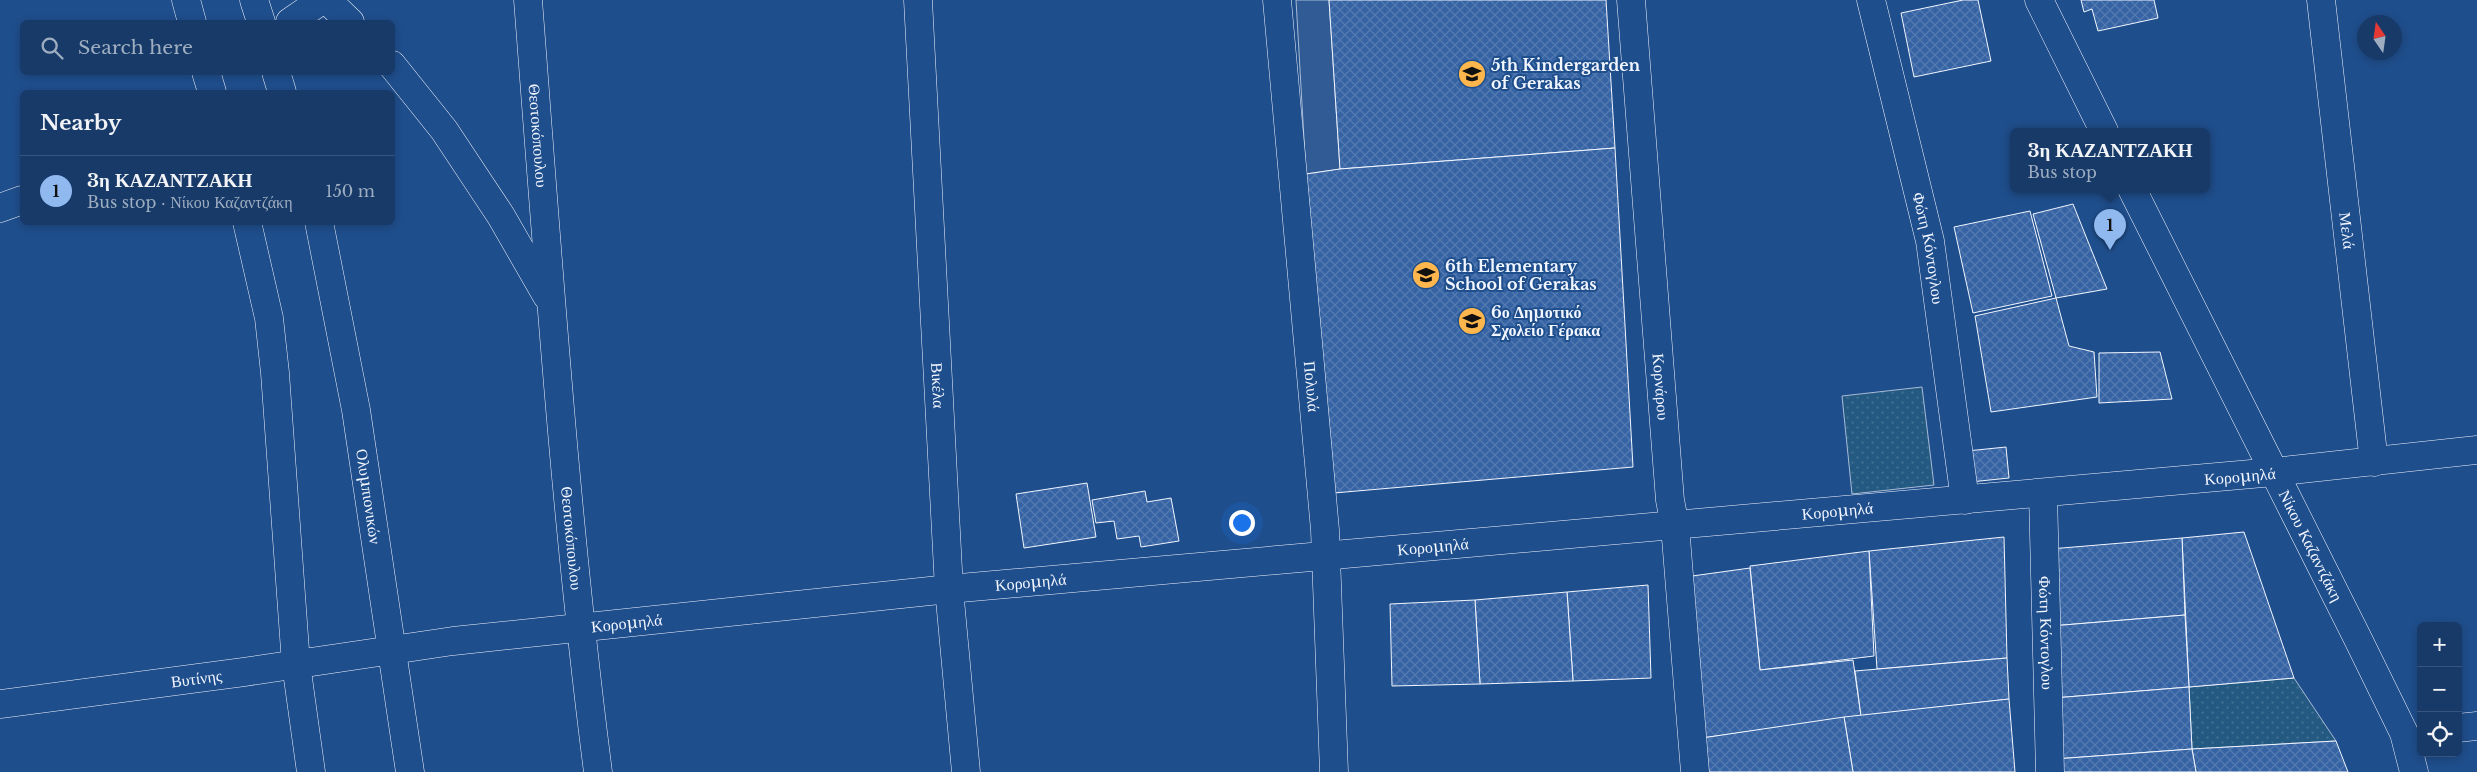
<!DOCTYPE html>
<meta charset="utf-8">
<style>
body{margin:0;font-family:"Libre Baskerville",serif;background:#20416f;color:#f1f3f6}
.controls{position:absolute;right:15px;bottom:15px;display:grid;overflow:hidden;border-radius:8px;box-shadow:0 2px 8px #0003}
.controls button{width:45px;height:45px;display:grid;place-items:center;padding:0;border:0;border-bottom:1px solid #36547d;background:#173a69;color:#f1f3f6;font:25px sans-serif}
.compass{position:absolute;left:2357px;top:15px;width:45px;height:45px;border-radius:50%;background:#173a69;box-shadow:0 2px 8px #0003;rotate:347deg}
.you{position:absolute;left:1241px;top:522px;width:18px;height:18px;margin:-12px;border:4px solid #fff;border-radius:50%;background:#1a73e8;box-shadow:0 0 0 8px #1a73e833}
.badge{display:grid;place-items:center;width:32px;height:32px;border-radius:50%;background:#90b9f0;color:#111;font-size:16px;font-weight:700}
.pin{position:absolute;translate:-50% -41px;filter:drop-shadow(0 1px 2px #0008)}
.pin::after{content:'';position:absolute;top:26px;width:18px;height:15px;background:inherit;clip-path:polygon(0 0,100% 0,50% 100%)}
.popup{position:absolute;left:2010px;top:128px;width:200px;height:65px;box-sizing:border-box;display:grid;place-content:center;border-radius:8px;background:#173a69;filter:drop-shadow(0 1px 4px #0005);font-size:16px;white-space:nowrap;color:#9eadc0}
.popup b{font-size:19px;color:#f1f3f6}
.popup::after{content:'';position:absolute;left:50%;top:100%;margin-left:-10px;border:10px solid transparent;border-top-color:#173a69}
.list{margin:0;padding:0;list-style:none}
h2{display:flex;justify-content:space-between;align-items:center;height:65px;margin:0;padding:0 20px;font-size:21px}
h2 small{font-size:16px;font-weight:400;color:#9eadc0}
.list li{display:grid;grid-template-columns:32px 1fr auto;gap:15px;align-items:center;box-sizing:border-box;height:70px;padding:0 20px;border-top:1px solid #36547d}
.list b{display:block;font-size:19px;white-space:nowrap}
.list p{margin:0;font-size:16px;white-space:nowrap;color:#9eadc0}
.list em{font-size:16px;font-style:normal;color:#9eadc0}
.icon{flex:none;width:28px;height:28px;fill:none;stroke:currentColor;stroke-width:2;stroke-linecap:round;stroke-linejoin:round}
.map{position:relative;flex:none;width:2477px;height:772px;overflow:hidden}
.search{position:absolute;background:#173a69;box-shadow:0 2px 8px #0003;left:20px;top:20px;width:375px;height:55px;display:flex;align-items:center;gap:12px;box-sizing:border-box;padding:0 18px;border-radius:8px;color:#9eadc0;font-size:19px}
.panel{position:absolute;background:#173a69;box-shadow:0 2px 8px #0003;left:20px;top:90px;width:375px;height:135px;border-radius:8px}
.map>svg:first-child{display:block}
.grass{fill:url(#grass-dots);stroke:#a8bbd7}
.parking{fill:#305b95;stroke:#a8bbd7}
.building{fill:url(#building-cross-hatch);stroke:#f2f6ff}
.lines{fill:none;stroke-linecap:round;stroke-linejoin:round}
.street-casing{stroke:#f2f6ff;stroke-width:29}
.secondary-casing{stroke:#f2f6ff;stroke-width:29}
.street{stroke:#1f4e8c;stroke-width:28}
.secondary{stroke:#1f4e8c;stroke-width:28}
.labels{text-anchor:middle;dominant-baseline:central;stroke-width:4;stroke-linejoin:round;paint-order:stroke}
.poi-label{font-size:16px;font-weight:bold;fill:#f2f6ff;stroke:#1f4e8c;text-anchor:start}
.street-label{font-size:16px;fill:#f2f6ff;stroke:#1f4e8c}
</style>
<div class="map">
<svg width="2477" height="772" viewBox="0 0 2477 772">
<defs>
<pattern id="grass-dots" width="8" height="8" patternUnits="userSpaceOnUse" patternTransform="scale(1.25)"><rect width="8" height="8" fill="#245a82"/><path d="M2 2h.1M6 6h.1" fill="none" stroke="#447295" stroke-width="1.8" stroke-linecap="round"/></pattern>
<pattern id="building-cross-hatch" width="8" height="8" patternUnits="userSpaceOnUse" patternTransform="scale(1.25)"><rect width="8" height="8" fill="#3563a3"/><path d="M0 0l8 8M0 8l8-8" fill="none" stroke="#537ab1"/></pattern>
</defs>
<rect width="100%" height="100%" fill="#1f4e8c"/>
<!-- grass -->
<g class="grass">
<path d="M1922,387l12,98 -82,9 -10,-98z"/>
<path d="M2294,678l42,63 -144,8 -3,-62z"/>
</g>
<!-- parking -->
<path class="parking" d="M1296,0h33l11,169 -34,5z"/>
<!-- building -->
<g class="building">
<path d="M1329,0h277l9,148 -275,21z"/>
<path d="M1963,0h15l13,61 -77,16 -13,-64z"/>
<path d="M2081,0h73l4,18 -60,13 -6,-22 -8,3z"/>
<path d="M1615,148l18,319 -299,26 -28,-319 34,-5z"/>
<path d="M2073,204l34,85 -51,9 -23,-84z"/>
<path d="M2030,211l22,85 -79,17 -19,-86z"/>
<path d="M2056,298l13,48 25,6 3,45 -106,15 -16,-96z"/>
<path d="M2160,352l12,47 -73,4v-50z"/>
<path d="M2006,447l3,31 -39,4 -3,-31z"/>
<path d="M1087,483l9,54 -72,11 -8,-54z"/>
<path d="M1145,491l2,11 24,-4 8,43 -38,6 -2,-11 -22,3 -3,-18 -18,2 -4,-23z"/>
<path d="M2244,532l50,146 -105,9 -7,-149z"/>
<path d="M2004,537l3,121 -130,11 -8,-118z"/>
<path d="M2182,538l3,77 -134,11 -1,-77z"/>
<path d="M1869,551l5,105 -114,14 -10,-104z"/>
<path d="M1750,568l10,102 93,-10 8,56 -159,22 -17,-161z"/>
<path d="M1648,585l3,93 -78,3 -6,-89z"/>
<path d="M1567,592l6,89 -93,3 -5,-84z"/>
<path d="M1475,600l5,84 -88,2 -2,-82z"/>
<path d="M2185,615l4,72 -135,11 -3,-72z"/>
<path d="M2007,658l2,41 -148,17 -6,-45z"/>
<path d="M2189,687l3,62 -137,10 -1,-61z"/>
<path d="M2009,699l6,73h-162l-9,-55z"/>
<path d="M1844,717l9,55h-147l-4,-34z"/>
<path d="M2336,741l12,31h-152l-4,-23z"/>
<path d="M2192,749l4,23h-140l-1,-13z"/>
</g>
<g class="lines">
<defs>
<g id="street">
<path d="M327,0l23,22"/>
<path id="s1" d="M528,0c20,258 37,516 70,772"/>
<path id="s2" d="M918,0l31,589 17,183"/>
<path id="s3" d="M1277,0l48,530 9,242"/>
<path id="s4" d="M1631,0l39,500 5,26 20,246"/>
<path id="s5" d="M1871,0l59,241 35,259"/>
<path id="s6" d="M2321,0l53,462"/>
<path d="M290,22l32,-22"/>
<path d="M392,65l52,65 57,86 46,80"/>
<path d="M0,208l22,-8"/>
<path d="M2274,472l203,-22"/>
<path id="s7" d="M2043,494l7,278"/>
<path d="M2458,728l19,-2"/>
</g>
<g id="secondary">
<path d="M186,0l6,22"/>
<path d="M254,0l7,22"/>
<path d="M2039,0l65,131"/>
<path d="M206,72l6,20"/>
<path d="M276,72l6,20"/>
<path id="s8" d="M2132,189l225,448 47,96 10,39"/>
<path d="M247,222l22,96 6,55 21,291 15,108"/>
<path id="s9" d="M319,222l37,188 54,362"/>
<path id="s10" d="M0,704l244,-32 209,-31 496,-52 1325,-117"/>
</g>
</defs>
<!-- street casing -->
<use href="#street" class="street-casing"/>
<!-- secondary casing -->
<use href="#secondary" class="secondary-casing"/>
<!-- street -->
<use href="#street" class="street"/>
<!-- secondary -->
<use href="#secondary" class="secondary"/>
</g>
<!-- icons -->
<defs>
<symbol id="school-disc" viewBox="-11 -11 22 22"><circle r="9.5" fill="#ffb74d" stroke="#1f4e8c"/><path d="M0-5L7-2L0 1L-7-2ZM-4 1L0 2.5L4 1V4Q0 6-4 4Z" fill="#111"/></symbol>
</defs>
<g fill-rule="evenodd">
<use href="#school-disc" x="1456" y="58" width="32" height="32"/>
<use href="#school-disc" x="1410" y="259" width="32" height="32"/>
<use href="#school-disc" x="1456" y="305" width="32" height="32"/>
</g>
<g class="labels">
<!-- poi labels -->
<g class="poi-label">
<text x="1491" y="65">5th Kindergarden<tspan x="1491" dy="18">of Gerakas</tspan></text>
<text x="1445" y="266">6th Elementary<tspan x="1445" dy="18">School of Gerakas</tspan></text>
<text x="1491" y="312">6ο Δημοτικό<tspan x="1491" dy="18">Σχολείο Γέρακα</tspan></text>
</g>
<!-- street labels -->
<g class="street-label">
<text stroke="none"><textPath href="#s1" startOffset="136">Θεοτοκόπουλου</textPath></text>
<text stroke="none"><textPath href="#s6" startOffset="232">Μελά</textPath></text>
<text stroke="none"><textPath href="#s5" startOffset="255">Φώτη Κόντογλου</textPath></text>
<text stroke="none"><textPath href="#s2" startOffset="386">Βικέλα</textPath></text>
<text stroke="none"><textPath href="#s3" startOffset="388">Πολυλά</textPath></text>
<text stroke="none"><textPath href="#s4" startOffset="388">Κορνάρου</textPath></text>
<text transform="translate(2240 476) rotate(-5)">Κορομηλά</text>
<text stroke="none"><textPath href="#s9" startOffset="279">Ολυμπιονικών</textPath></text>
<text stroke="none"><textPath href="#s10" startOffset="1848">Κορομηλά</textPath></text>
<text stroke="none"><textPath href="#s1" startOffset="540">Θεοτοκόπουλου</textPath></text>
<text stroke="none"><textPath href="#s8" startOffset="399">Νίκου Καζαντζάκη</textPath></text>
<text stroke="none"><textPath href="#s10" startOffset="1442">Κορομηλά</textPath></text>
<text stroke="none"><textPath href="#s10" startOffset="1038">Κορομηλά</textPath></text>
<text stroke="none"><textPath href="#s10" startOffset="632">Κορομηλά</textPath></text>
<text stroke="none"><textPath href="#s7" startOffset="139">Φώτη Κόντογλου</textPath></text>
<text stroke="none"><textPath href="#s10" startOffset="198">Βυτίνης</textPath></text>
</g>
</g>
</svg>
<div class="controls">
<button>+</button>
<button>−</button>
<button><svg class="icon" aria-label="locate" viewBox="0 0 24 24"><circle cx="12" cy="12" r="6"/><path d="M12 2v4M12 18v4M2 12h4M18 12h4"/></svg></button>
</div>
<svg class="compass" viewBox="-18 -18 36 36"><path d="M0-13l5 13h-10z" fill="#e53935"/><path d="M0 13l5-13h-10z" fill="#9eadc0"/></svg>
<div class="you"></div>
<div class="pin badge" style="left:2110px;top:250px">1</div>
<div class="popup"><b>3η ΚΑΖΑΝΤΖΑΚΗ</b>Bus stop</div>
<div class="search"><svg class="icon" aria-label="search" viewBox="0 0 24 24"><circle cx="10" cy="10" r="6"/><path d="M15 15l6 6"/></svg>Search here</div>
<section class="panel">
<h2>Nearby<small></small></h2>
<ul class="list">
<li><span class="badge">1</span><div><b>3η ΚΑΖΑΝΤΖΑΚΗ</b><p>Bus stop · Νίκου Καζαντζάκη</p></div><em>150 m</em></li>
</ul>
</section>
</div>
